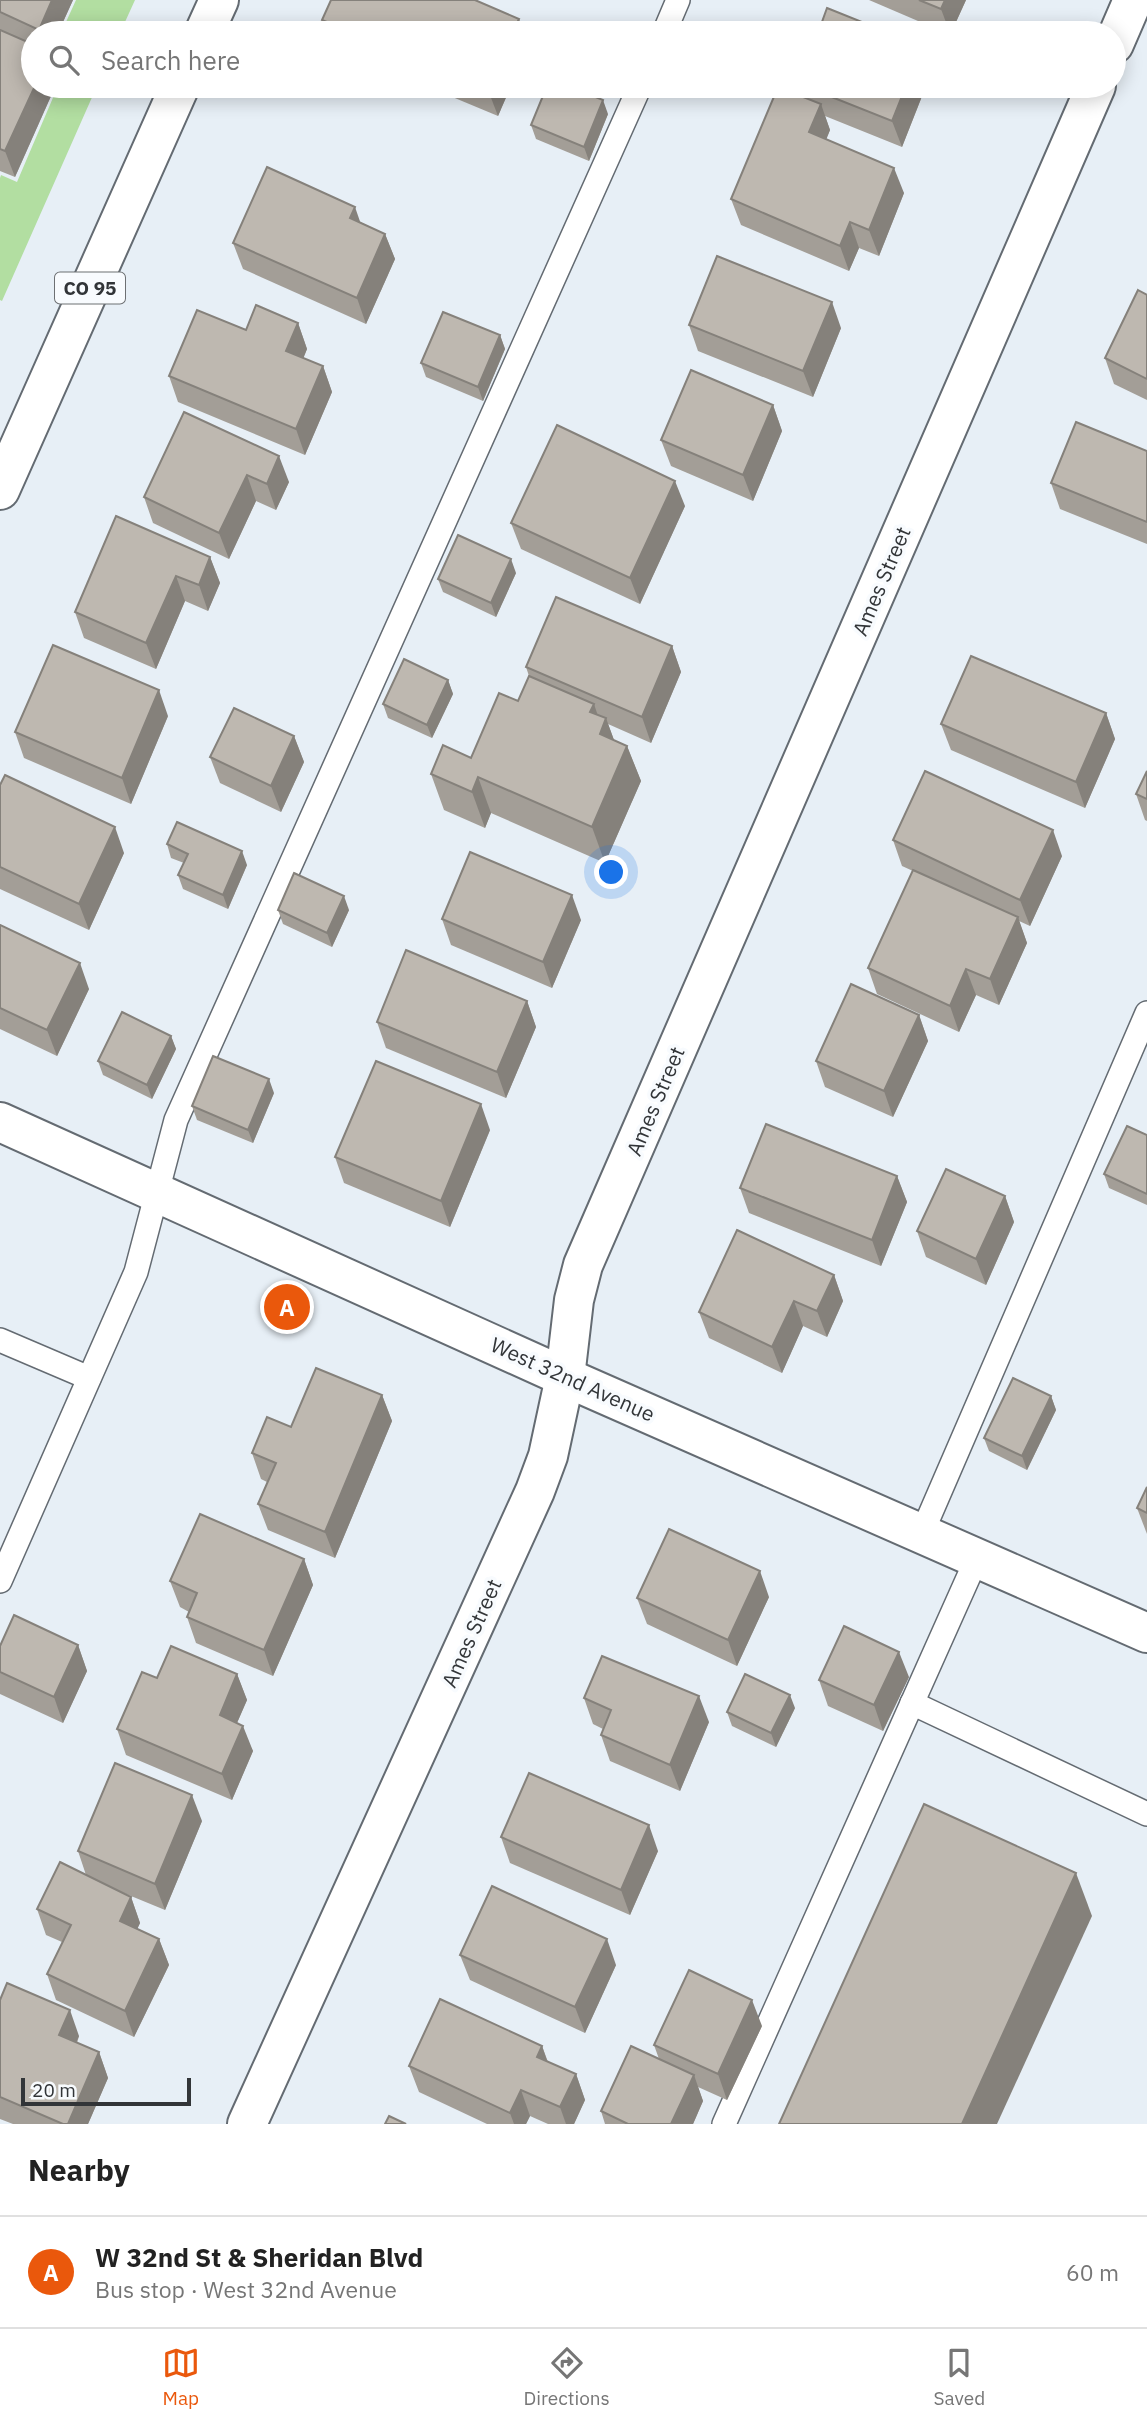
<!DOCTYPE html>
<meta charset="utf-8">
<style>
body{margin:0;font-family:"IBM Plex Sans",sans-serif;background:#f6f6f6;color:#222}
.scale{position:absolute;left:21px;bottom:18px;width:170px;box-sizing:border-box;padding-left:7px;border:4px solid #323538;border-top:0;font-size:19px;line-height:24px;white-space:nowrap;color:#323538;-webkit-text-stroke:5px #f8fbfe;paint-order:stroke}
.you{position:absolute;left:612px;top:873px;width:24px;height:24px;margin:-18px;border:5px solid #fff;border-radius:50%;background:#1a73e8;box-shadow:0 0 0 10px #1a73e833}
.badge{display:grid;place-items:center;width:46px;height:46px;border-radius:50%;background:#ea580c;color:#fff;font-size:23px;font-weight:700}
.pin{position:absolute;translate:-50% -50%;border:4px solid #fff;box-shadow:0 2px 7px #0006}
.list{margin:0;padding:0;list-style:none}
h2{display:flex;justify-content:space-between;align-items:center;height:91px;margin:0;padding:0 28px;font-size:30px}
h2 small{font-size:23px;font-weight:400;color:#767676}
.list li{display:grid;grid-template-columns:46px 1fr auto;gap:21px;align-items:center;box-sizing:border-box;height:112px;padding:0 28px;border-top:2px solid #e0e0e0}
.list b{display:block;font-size:26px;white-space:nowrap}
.list p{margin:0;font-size:23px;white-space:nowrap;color:#767676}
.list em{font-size:23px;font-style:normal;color:#767676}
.icon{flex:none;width:38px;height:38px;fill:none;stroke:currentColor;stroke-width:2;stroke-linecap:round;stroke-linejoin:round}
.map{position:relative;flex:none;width:1147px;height:2124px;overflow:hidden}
.search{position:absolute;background:#fff;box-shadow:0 4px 18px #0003;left:21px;right:21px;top:21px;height:77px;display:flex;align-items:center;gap:18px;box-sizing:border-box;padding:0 24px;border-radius:38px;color:#767676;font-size:26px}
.sheet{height:203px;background:#fff}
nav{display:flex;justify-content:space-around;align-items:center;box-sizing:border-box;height:98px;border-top:2px solid #e0e0e0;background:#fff;font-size:19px;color:#767676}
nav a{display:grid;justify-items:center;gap:4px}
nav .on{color:#ea580c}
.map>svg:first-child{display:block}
.green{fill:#b2dea1}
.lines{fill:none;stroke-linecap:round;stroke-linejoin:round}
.service-casing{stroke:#646b72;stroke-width:26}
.minor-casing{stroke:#646b72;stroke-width:42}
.tertiary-casing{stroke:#646b72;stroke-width:42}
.primary-casing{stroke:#646b72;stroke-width:42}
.service{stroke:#fff;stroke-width:23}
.minor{stroke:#fff;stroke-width:38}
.tertiary{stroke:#fff;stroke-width:38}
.primary{stroke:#fff;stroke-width:38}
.wall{fill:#a39e97}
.shaded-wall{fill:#85817b}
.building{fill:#beb8b0;stroke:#85817b;stroke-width:2}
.labels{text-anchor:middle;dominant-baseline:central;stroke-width:7;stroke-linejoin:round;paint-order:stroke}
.shield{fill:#f8fbfe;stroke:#6d7073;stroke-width:2}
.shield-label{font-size:19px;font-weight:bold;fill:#323538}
.street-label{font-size:21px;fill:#323538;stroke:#f8fbfe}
</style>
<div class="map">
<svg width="1147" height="2124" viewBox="0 0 1147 2124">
<rect width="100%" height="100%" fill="#e7eff6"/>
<!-- green -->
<g class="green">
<path d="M76,0h59l-15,33h-59z"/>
<path d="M58,86h39l-95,215 -2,-1v-122l1,-3 16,7z"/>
</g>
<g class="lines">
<defs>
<g id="service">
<path d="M664,33l14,-33"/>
<path d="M0,1340l89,38"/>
<path d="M922,1533l225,-520"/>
<path d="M0,1581l136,-309 40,-152 464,-1034"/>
<path d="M912,1703l235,111"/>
<path d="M724,2124l253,-566"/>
</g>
<g id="minor">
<path d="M1114,44l19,-44"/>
<path d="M247,2124l288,-633 13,-35 17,-79 9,-77 9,-35 513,-1179"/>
</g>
<path id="tertiary" d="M0,1122l565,255 582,256"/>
<g id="primary">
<path d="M204,33l15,-33"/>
<path d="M0,490l180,-404"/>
</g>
</defs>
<!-- service casing -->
<use href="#service" class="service-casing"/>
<!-- minor casing -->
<use href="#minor" class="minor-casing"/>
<!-- tertiary casing -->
<use href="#tertiary" class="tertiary-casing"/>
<!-- primary casing -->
<use href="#primary" class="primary-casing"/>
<!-- service -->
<use href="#service" class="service"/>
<!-- minor -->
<use href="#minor" class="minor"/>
<!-- tertiary -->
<use href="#tertiary" class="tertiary"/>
<!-- primary -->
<use href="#primary" class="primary"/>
</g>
<!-- wall -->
<g class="wall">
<path d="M0,0h73l-15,33h-25v16l-1,-1 1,3v35h21l1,1 -40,90 -15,-6z"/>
<path d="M869,0h97l-15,33h-5z"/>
<path d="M322,20l202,13h-197z"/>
<path d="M426,86h85l-13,30z"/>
<path d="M799,86h127l-24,61 -77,-31 5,14 -4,9 78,54 -25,63 -20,-8 -10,23 -108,-46 -10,-26 72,-102z"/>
<path d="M608,114l-19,47 -53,-22 -5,-14z"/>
<path d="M360,222l25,12 10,25 -29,65 -123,-55 -10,-26z"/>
<path d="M1147,295v105l-33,-16 -9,-26z"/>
<path d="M298,323l9,26 -4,9 20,8 9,26 -27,63 -127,-53 -9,-26 77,-46z"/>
<path d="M689,325l152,3 -28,69 -115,-46z"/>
<path d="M500,335l5,14 -22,52 -57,-24 -5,-14z"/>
<path d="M773,405l9,26 -29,70 -82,-35 -10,-26z"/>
<path d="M184,412l105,70 -13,28 -20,-9 -27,58 -76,-36 -9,-26z"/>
<path d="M1147,451v93l-87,-35 -9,-26z"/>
<path d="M685,506l-45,98 -119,-55 -10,-26z"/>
<path d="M210,557l10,26 -12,28 -23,-10 -29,68 -72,-31 -9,-26z"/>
<path d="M516,573l-20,44 -53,-25 -5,-13z"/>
<path d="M672,646l9,26 -30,71 -43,-19 6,16 13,6 14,35 -36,82 -114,-50 -6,15 -41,-18 -13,-36 40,-16 47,-57 11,-25 -3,-9z"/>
<path d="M448,680l5,14 -21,44 -44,-20 -5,-14z"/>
<path d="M1106,713l9,26 -30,69 -134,-58 -10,-26z"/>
<path d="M168,716l-37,88 -107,-46 -9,-26z"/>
<path d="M294,736l10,26 -23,50 -61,-29 -10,-26z"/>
<path d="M1147,771v50l-2,-1 -9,-26z"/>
<path d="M0,785l124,68 -35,77 -89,-41z"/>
<path d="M893,840l169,16 -32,70 -11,-5 8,22 -28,62 -23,-10 -17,37 -82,-38 -9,-26 45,-97 -11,-5z"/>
<path d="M167,844l80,21 -19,44 -45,-20 -5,-14 6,-12 -13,-5z"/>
<path d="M278,910h71l-17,37 -49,-23z"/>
<path d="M442,919l139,1 -29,68 -101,-43z"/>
<path d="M0,925l89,64 -32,67 -57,-27z"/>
<path d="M527,1001l9,26 -30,71 -120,-50 -9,-26z"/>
<path d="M919,1015l9,26 -35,76 -68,-30 -9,-26z"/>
<path d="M171,1036l5,13 -24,50 -49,-24 -5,-14z"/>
<path d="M274,1093l-21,50 -56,-23 -5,-14z"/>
<path d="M490,1130l-40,97 -106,-44 -9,-26z"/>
<path d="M1147,1135v70l-38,-17 -5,-14z"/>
<path d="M897,1176l10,26 -26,64 -132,-53 -9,-25z"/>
<path d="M1005,1196l9,26 -28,63 -60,-28 -9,-26z"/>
<path d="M834,1275l9,26 -16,36 -24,-11 -21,47 -73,-35 -10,-26z"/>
<path d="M382,1395l10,26 -57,137 -67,-28 -10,-26 9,-22 -6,-3 -9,-26 39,-26z"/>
<path d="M1051,1396l5,14 -29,60 -38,-19 -5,-13z"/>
<path d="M1147,1487v47l-10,-26z"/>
<path d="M304,1559l9,26 -40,91 -77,-33 -9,-26 2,-5 -9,-5 -10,-26z"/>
<path d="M769,1597l-32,69 -90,-42 -10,-26z"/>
<path d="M78,1645l9,26 -24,52 -63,-29v-48z"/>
<path d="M237,1674l10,26 -10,23 16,28 -21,49 -106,-45 -9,-26 40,-51z"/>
<path d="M909,1677l-26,54 -55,-25 -9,-26z"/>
<path d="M584,1698l125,24 -29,69 -70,-30 -9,-26 2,-6 -10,-5z"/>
<path d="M795,1708l-19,39 -44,-21 -5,-14z"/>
<path d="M202,1821l-37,89 -51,-21 17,8 9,26 -3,6 22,10 10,26 -35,72 -78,-37 -9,-26 15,-32 -16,-7 -9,-26 49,-34 -8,-24z"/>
<path d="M501,1837l157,14 -28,64 -120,-52z"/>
<path d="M460,1955l156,10 -31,68 -115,-53z"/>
<path d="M0,2000l79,36 -2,7 22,9 9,26 -20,46h-75l-13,-5z"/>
<path d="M762,2026l-35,74 -29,-13 5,14 -10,23h-88l-4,-13 58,-52 -5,-14z"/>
<path d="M542,2046l6,16 28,12 9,26 -11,24h-26l-18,-8 -4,8h-39l-68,-32 -10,-26z"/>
</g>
<!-- shaded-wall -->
<g class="shaded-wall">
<path d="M52,0h21l-15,33h-18l-1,-3z"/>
<path d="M945,0h21l-15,33h-1l-9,-24z"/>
<path d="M519,19l5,14h-12z"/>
<path d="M30,43l3,8v21l-7,-19z"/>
<path d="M35,86h19l1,1 -40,90 -10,-26z"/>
<path d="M490,86h21l-13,30 -10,-26z"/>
<path d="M906,86h20l-24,61 -10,-26z"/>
<path d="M603,100l5,14 -19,47 -5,-14z"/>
<path d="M821,104l9,26 -11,28 -10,-26z"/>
<path d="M894,168l10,25 -25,63 -10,-26z"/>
<path d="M355,207l9,26 -14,-15z"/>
<path d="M850,222l9,26 -10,23 -9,-25z"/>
<path d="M385,234l10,25 -29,65 -9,-26z"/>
<path d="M832,302l9,26 -28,69 -10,-26z"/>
<path d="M298,323l9,26 -11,28 -10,-26z"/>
<path d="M500,335l5,14 -22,52 -5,-14z"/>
<path d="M323,366l9,26 -27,63 -9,-26z"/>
<path d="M773,405l9,26 -29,70 -10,-26z"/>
<path d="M279,456l10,26 -13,28 -9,-26z"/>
<path d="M247,475l9,26 -27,58 -10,-26z"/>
<path d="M675,481l10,25 -45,98 -10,-26z"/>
<path d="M210,557l10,26 -12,28 -9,-26z"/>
<path d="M511,559l5,14 -20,44 -5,-14z"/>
<path d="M176,576l9,25 -29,68 -10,-26z"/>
<path d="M672,646l9,26 -30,71 -9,-26z"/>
<path d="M448,680l5,14 -21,44 -5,-13z"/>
<path d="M159,690l9,26 -37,88 -9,-26z"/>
<path d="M594,704l8,24 4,-10 13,36 -6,16 -23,-58z"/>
<path d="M1106,713l9,26 -30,69 -9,-26z"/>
<path d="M294,736l10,26 -23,50 -10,-26z"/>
<path d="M627,746l14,35 -36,82 -13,-36z"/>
<path d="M478,777l13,36 -6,15 -13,-36z"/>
<path d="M115,827l9,26 -35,77 -10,-26z"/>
<path d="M1053,830l9,26 -32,70 -10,-26z"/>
<path d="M242,851l5,14 -19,44 -5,-14z"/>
<path d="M572,895l9,25 -29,68 -9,-26z"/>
<path d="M344,896l5,14 -17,37 -5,-14z"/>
<path d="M1018,917l9,26 -28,62 -9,-26z"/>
<path d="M80,963l9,26 -32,67 -10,-26z"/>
<path d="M966,969l10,26 -17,37 -9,-26z"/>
<path d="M527,1001l9,26 -30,71 -9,-26z"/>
<path d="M919,1015l9,26 -35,76 -9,-26z"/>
<path d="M171,1036l5,13 -24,50 -5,-14z"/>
<path d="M269,1079l5,14 -21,50 -5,-13z"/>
<path d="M481,1104l9,26 -40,97 -9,-26z"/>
<path d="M897,1176l10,26 -26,64 -9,-26z"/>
<path d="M1005,1196l9,26 -28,63 -10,-26z"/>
<path d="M834,1275l9,26 -16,36 -10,-26z"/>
<path d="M794,1301l9,25 -21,47 -10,-26z"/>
<path d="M382,1395l10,26 -57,137 -10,-26z"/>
<path d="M1051,1396l5,14 -29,60 -5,-14z"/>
<path d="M304,1559l9,26 -40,91 -9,-26z"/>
<path d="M760,1571l9,26 -32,69 -9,-26z"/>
<path d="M78,1645l9,26 -24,52 -9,-26z"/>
<path d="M899,1652l10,25 -26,54 -9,-26z"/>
<path d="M237,1674l10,26 -18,41 -9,-26z"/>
<path d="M790,1695l5,13 -19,39 -5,-14z"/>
<path d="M699,1696l10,26 -29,69 -10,-26z"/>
<path d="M243,1726l10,25 -21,49 -10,-26z"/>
<path d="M192,1795l10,26 -37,89 -10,-26z"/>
<path d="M649,1825l9,26 -28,64 -9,-25z"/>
<path d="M1076,1873l16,43 -95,208h-35z"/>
<path d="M131,1897l9,26 -11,24 -9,-26z"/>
<path d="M159,1939l10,26 -35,72 -9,-26z"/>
<path d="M607,1939l9,26 -31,68 -10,-26z"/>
<path d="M752,2000l10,26 -35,74 -9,-26z"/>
<path d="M70,2010l9,26 -11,25 -9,-26z"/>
<path d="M542,2046l9,26 -14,-15z"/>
<path d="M99,2052l9,26 -20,46h-20z"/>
<path d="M576,2074l9,26 -11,24h-8l-6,-17z"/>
<path d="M694,2075l9,26 -10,23h-22z"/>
<path d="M521,2090l9,26 -4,8h-12l-4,-11z"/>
</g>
<!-- building -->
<g class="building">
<path d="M0,0h52l-13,30 -39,-18z"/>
<path d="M331,0h144l44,19 -7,14h-159l-31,-13z"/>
<path d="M919,0h26l-4,9z"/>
<path d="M827,8l60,24 -1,1h-68z"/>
<path d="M0,30l30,13 -4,10 7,3v30h2l-30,65 -5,-2z"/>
<path d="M478,86h12l-2,4z"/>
<path d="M547,86h22l34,14 -19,47 -53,-22z"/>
<path d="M804,86h102l-14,35z"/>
<path d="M778,87l43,17 -12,28 85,36 -25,62 -19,-8 -10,24 -109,-47z"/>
<path d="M267,167l88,40 -5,11 35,16 -28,64 -124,-55z"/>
<path d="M717,256l115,46 -29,69 -114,-46z"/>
<path d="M1138,290l9,5v84l-42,-21z"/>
<path d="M256,305l42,18 -12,28 37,15 -27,63 -127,-53 28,-66 49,20z"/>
<path d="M443,312l57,23 -22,52 -57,-24z"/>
<path d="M691,370l82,35 -30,70 -82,-35z"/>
<path d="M184,412l95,44 -12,28 -20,-9 -28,58 -75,-36z"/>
<path d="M1076,422l71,29v71l-96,-39z"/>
<path d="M557,425l118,56 -45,97 -119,-55z"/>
<path d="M116,516l94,41 -11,28 -23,-9 -30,67 -71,-31z"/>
<path d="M458,535l53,24 -20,44 -53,-24z"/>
<path d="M556,597l116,49 -30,71 -116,-50z"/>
<path d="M53,645l106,45 -37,88 -107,-46z"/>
<path d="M971,656l135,57 -30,69 -135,-58z"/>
<path d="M404,659l44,21 -21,45 -44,-21z"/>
<path d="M529,676l65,28 -4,8 16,6 -6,16 27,12 -35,81 -114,-50 -6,15 -41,-18 12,-29 28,13 28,-65 19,8z"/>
<path d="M234,708l60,28 -23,50 -61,-29z"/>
<path d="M925,771l128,59 -33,70 -127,-60z"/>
<path d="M1147,771v28l-11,-5z"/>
<path d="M5,775l110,52 -36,77 -79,-37v-82z"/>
<path d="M177,822l65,29 -19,44 -45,-20 10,-21 -21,-10z"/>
<path d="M470,852l102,43 -29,67 -101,-43z"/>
<path d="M913,870l105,47 -28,62 -24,-10 -16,37 -82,-38z"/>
<path d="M294,873l50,23 -17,37 -49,-23z"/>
<path d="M0,925l80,38 -33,67 -47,-22z"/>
<path d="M406,950l121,51 -30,71 -120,-50z"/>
<path d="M851,984l68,31 -35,76 -68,-30z"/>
<path d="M122,1012l49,24 -24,49 -49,-24z"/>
<path d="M213,1056l56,23 -21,51 -56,-24z"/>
<path d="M376,1061l105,43 -40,97 -106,-44z"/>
<path d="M766,1124l131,52 -25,64 -132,-52z"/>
<path d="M1127,1126l20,9v59l-43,-20z"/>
<path d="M946,1169l59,27 -29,63 -59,-28z"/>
<path d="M737,1230l97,45 -17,36 -23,-10 -22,46 -73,-35z"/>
<path d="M316,1368l66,27 -57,137 -67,-28 18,-41 -24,-10 15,-36 24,10z"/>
<path d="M1013,1378l38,18 -29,60 -38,-18z"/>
<path d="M1147,1487v26l-10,-5z"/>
<path d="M200,1514l104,45 -40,91 -77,-33 10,-24 -27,-12z"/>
<path d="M669,1529l91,42 -32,69 -91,-42z"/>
<path d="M14,1615l64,30 -24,52 -54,-25v-26z"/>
<path d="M844,1626l55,26 -25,53 -55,-25z"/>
<path d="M171,1646l66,28 -17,41 23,11 -21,48 -105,-45 25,-57 15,6z"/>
<path d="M602,1656l97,40 -29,69 -69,-30 10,-25 -27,-12z"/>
<path d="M745,1674l45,21 -19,38 -44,-21z"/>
<path d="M115,1763l77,32 -37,89 -77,-33z"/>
<path d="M529,1773l120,52 -28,65 -120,-53z"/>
<path d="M924,1804l152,69 -114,251h-183z"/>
<path d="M60,1862l71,35 -11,24 39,18 -34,72 -78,-37 24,-49 -34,-16z"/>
<path d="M492,1886l115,53 -32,68 -115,-52z"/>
<path d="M689,1970l63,30 -34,74 -64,-29z"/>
<path d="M7,1983l63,27 -11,25 40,17 -31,72h-5l-63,-27v-97z"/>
<path d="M440,1999l102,47 -5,11 39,17 -16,33 -39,-17 -11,23 -101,-47z"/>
<path d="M631,2046l63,29 -23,49h-43l-27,-13z"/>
<path d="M389,2116l17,8h-21z"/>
</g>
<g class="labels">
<!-- shield labels -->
<rect class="shield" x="55" y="272.5" width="70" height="31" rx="5"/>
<g class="shield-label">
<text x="90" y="288">CO 95</text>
</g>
<!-- street labels -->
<g class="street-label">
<text transform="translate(881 581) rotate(-67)">Ames Street</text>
<text transform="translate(655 1101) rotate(-67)">Ames Street</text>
<text transform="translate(573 1379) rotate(24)">West 32nd Avenue</text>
<text transform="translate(471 1633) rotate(-66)">Ames Street</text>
</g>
</g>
</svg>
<div class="scale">20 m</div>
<div class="you"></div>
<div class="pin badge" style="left:287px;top:1307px">A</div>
<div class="search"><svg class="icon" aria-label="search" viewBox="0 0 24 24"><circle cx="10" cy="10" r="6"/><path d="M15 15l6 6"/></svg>Search here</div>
</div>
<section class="sheet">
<h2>Nearby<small></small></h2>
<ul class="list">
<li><span class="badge">A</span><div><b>W 32nd St &amp; Sheridan Blvd</b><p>Bus stop · West 32nd Avenue</p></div><em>60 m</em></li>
</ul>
</section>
<nav>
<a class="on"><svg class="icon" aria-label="map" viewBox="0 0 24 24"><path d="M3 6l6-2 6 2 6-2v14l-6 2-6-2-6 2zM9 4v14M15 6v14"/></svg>Map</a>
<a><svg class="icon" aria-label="directions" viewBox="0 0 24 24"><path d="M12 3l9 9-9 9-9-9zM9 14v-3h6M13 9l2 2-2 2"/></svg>Directions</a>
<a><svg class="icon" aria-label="saved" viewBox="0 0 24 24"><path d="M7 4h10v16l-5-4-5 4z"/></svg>Saved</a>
</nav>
